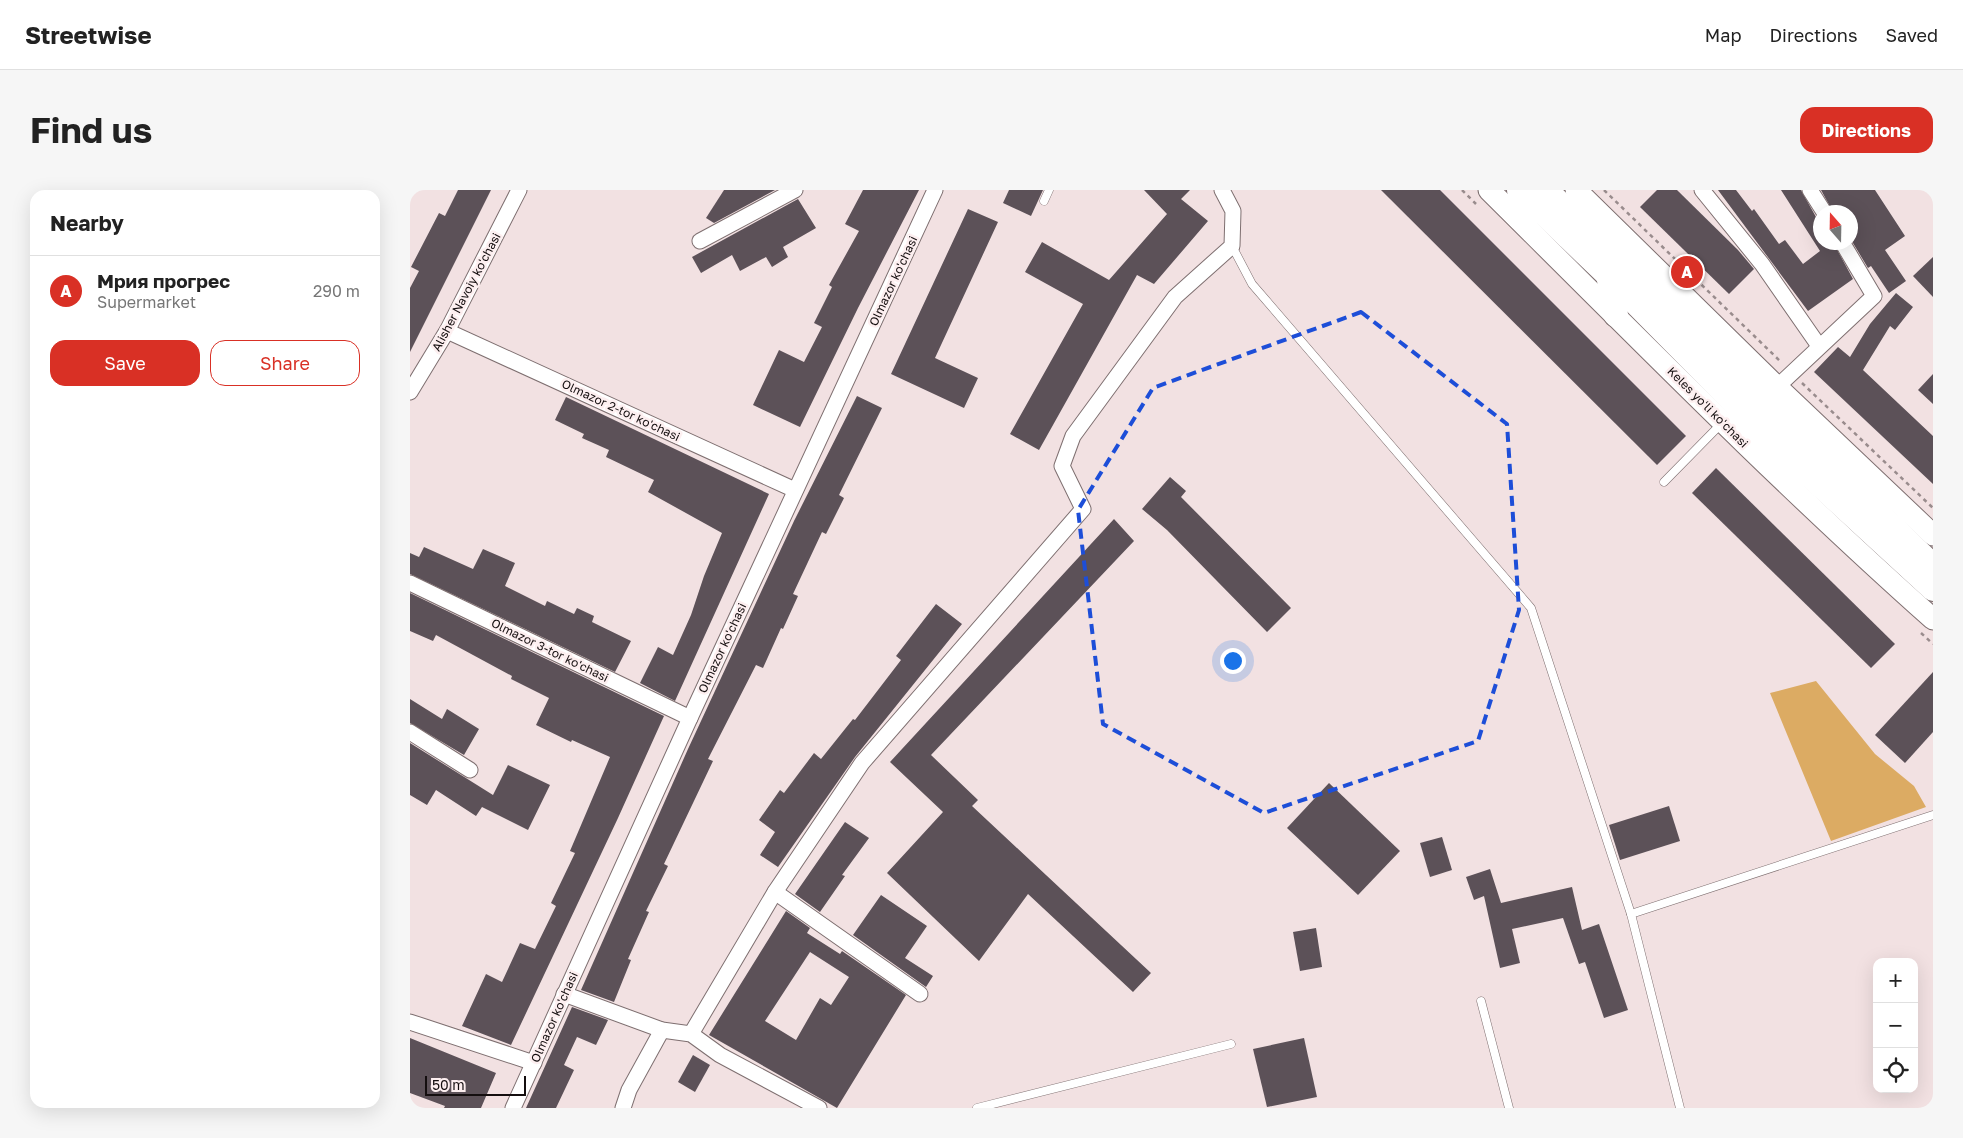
<!DOCTYPE html>
<meta charset="utf-8">
<style>
body{margin:0;font-family:"Golos Text",sans-serif;background:#f6f6f6;color:#222}
.controls{position:absolute;right:15px;bottom:15px;display:grid;overflow:hidden;border-radius:10px;box-shadow:0 5px 20px #0002}
.controls button{width:45px;height:45px;display:grid;place-items:center;padding:0;border:0;border-bottom:1px solid #e0e0e0;background:#fff;color:#222;font:25px sans-serif}
.compass{position:absolute;left:1403px;top:15px;width:45px;height:45px;border-radius:50%;background:#fff;box-shadow:0 5px 20px #0002;rotate:340deg}
.scale{position:absolute;left:15px;bottom:12px;width:101px;box-sizing:border-box;padding-left:5px;border:2px solid #140e0f;border-top:0;font-size:14px;line-height:18px;white-space:nowrap;color:#140e0f;-webkit-text-stroke:4px #fdeff0;paint-order:stroke}
.you{position:absolute;left:822px;top:470px;width:18px;height:18px;margin:-12px;border:4px solid #fff;border-radius:50%;background:#1a73e8;box-shadow:0 0 0 8px #1a73e833}
.badge{display:grid;place-items:center;width:32px;height:32px;border-radius:50%;background:#d93025;color:#fff;font-size:16px;font-weight:700}
.pin{position:absolute;translate:-50% -50%;border:2px solid #fff;box-shadow:0 1px 5px #0006}
.list{margin:0;padding:0;list-style:none}
h2{display:flex;justify-content:space-between;align-items:center;height:65px;margin:0;padding:0 20px;font-size:21px}
h2 small{font-size:16px;font-weight:400;color:#767676}
.list li{display:grid;grid-template-columns:32px 1fr auto;gap:15px;align-items:center;box-sizing:border-box;height:70px;padding:0 20px;border-top:1px solid #e0e0e0}
.list b{display:block;font-size:19px;white-space:nowrap}
.list p{margin:0;font-size:16px;white-space:nowrap;color:#767676}
.list em{font-size:16px;font-style:normal;color:#767676}
.actions{display:flex;gap:10px;padding:15px 20px}
.actions a{flex:1;padding:11px 0;border:1px solid #d93025;border-radius:15px;text-align:center;font-size:18px;color:#d93025}
.actions .main{background:#d93025;color:#fff}
.icon{flex:none;width:28px;height:28px;fill:none;stroke:currentColor;stroke-width:2;stroke-linecap:round;stroke-linejoin:round}
.map{position:relative;flex:none;width:1523px;height:918px;overflow:hidden;border-radius:15px}
header{display:flex;align-items:center;gap:30px;box-sizing:border-box;height:70px;padding:0 25px;background:#fff;border-bottom:1px solid #e0e0e0}
header strong{font-size:24px}
nav{display:flex;gap:28px;margin-inline-start:auto;font-size:18px}
.intro{display:flex;align-items:center;justify-content:space-between;box-sizing:border-box;height:120px;padding:0 30px}
h1{margin:0;font-size:35px}
.button{padding:12px 22px;border-radius:15px;background:#d93025;color:#fff;font-size:18px;font-weight:700}
main{display:flex;gap:30px;padding:0 30px}
aside{flex:1;background:#fff;border-radius:15px;box-shadow:0 5px 20px #0002}
.map>svg:first-child{display:block}
.green{fill:#dcab63}
.building{fill:#5c5158;fill-rule:evenodd}
.lines{fill:none;stroke-linecap:round;stroke-linejoin:round}
.lane-casing{stroke:#7e6f70;stroke-width:9}
.street-casing{stroke:#7e6f70;stroke-width:17}
.secondary-casing{stroke:#7e6f70;stroke-width:23}
.primary-casing{stroke:#7e6f70;stroke-width:26}
.path{stroke:#998c8d;stroke-width:2.5;stroke-dasharray:4 4;stroke-linecap:butt}
.lane{stroke:#fff;stroke-width:8}
.street{stroke:#fff;stroke-width:15}
.secondary{stroke:#fff;stroke-width:21}
.primary{stroke:#fff;stroke-width:24}
.marked{fill:none;stroke:#1d4ed8;stroke-width:4;stroke-dasharray:10 6;stroke-linejoin:round}
.labels{text-anchor:middle;dominant-baseline:central;stroke-width:5;stroke-linejoin:round;paint-order:stroke}
.street-label{font-size:12px;fill:#140e0f;stroke:#fdeff0}
</style>
<header>
<strong>Streetwise</strong>
<nav><a>Map</a><a>Directions</a><a>Saved</a></nav>
</header>
<div class="intro"><h1>Find us</h1><a class="button">Directions</a></div>
<main>
<aside>
<h2>Nearby<small></small></h2>
<ul class="list">
<li><span class="badge">A</span><div><b>Мрия прогрес</b><p>Supermarket</p></div><em>290 m</em></li>
</ul>
<div class="actions"><a class="main">Save</a><a>Share</a></div>
</aside>
<div class="map">
<svg width="1523" height="918" viewBox="0 0 1523 918">
<rect width="100%" height="100%" fill="#f2e1e2"/>
<!-- green -->
<path class="green" d="M1406,491l59,73 39,32 12,21 -95,34 -61,-148z"/>
<!-- building -->
<g class="building">
<path d="M48,0h33l-81,162v-64l9,-17 -8,-4 28,-54 6,3z"/>
<path d="M314,0h51l-61,33 -8,-5z"/>
<path d="M453,0h56l-61,118 -58,119 -47,-22 26,-55 25,12 18,-35 -8,-4 18,-36 -3,-2 30,-54 -14,-7z"/>
<path d="M599,0h34l-12,26 -28,-13z"/>
<path d="M734,0h46l-9,9 27,22 -54,63 -17,-9 -98,175 -29,-16 73,-130 -58,-32 17,-30 67,38 58,-66z"/>
<path d="M971,0h59l246,246 -29,29z"/>
<path d="M1247,0h20l61,60 16,19 -25,25 -89,-87z"/>
<path d="M1308,0h18l16,21 2,-2 25,35 6,-4 18,24 17,-13 -39,-61h20l15,27 4,4v21h13l20,37 -45,32z"/>
<path d="M1411,0h54l30,46 -20,14 21,31 -17,12 -18,-27 -3,2 -18,-30v-26h-17z"/>
<path d="M388,9l18,29 -33,19 5,10 -16,10 -6,-10 -26,14 -8,-16 -31,18 -9,-16z"/>
<path d="M558,19l30,13 -63,136 43,20 -14,30 -73,-34z"/>
<path d="M1523,67v40l-20,-21z"/>
<path d="M1486,103l17,14 -18,23 -5,-4 -27,44 70,66v48l-119,-112 24,-25 12,10 20,-33z"/>
<path d="M1523,184v30l-15,-14z"/>
<path d="M447,206l25,12 -43,87 5,3 -18,36 -4,-2 -29,62 5,2 -15,33 -2,-1 -18,40 -7,-3 -48,94 5,2 -49,103 4,2 -22,45 3,1 -21,47 3,1 -17,42 -33,-12 107,-241 106,-228z"/>
<path d="M156,207l203,97 -94,207 -35,-18 18,-36 15,8 18,-40 13,-39 18,-43 -74,-41 6,-12 -48,-23 3,-7 -27,-12 2,-4 -29,-14z"/>
<path d="M1306,278l179,176 -24,24 -179,-175z"/>
<path d="M760,287l16,14 -5,6 110,111 -24,24 -100,-102 -25,-21z"/>
<path d="M704,329l20,22 -203,214 47,45 -6,6 179,167 -18,19 -105,-98 -49,67 -92,-88 56,-61 -53,-50z"/>
<path d="M14,357l49,22 10,-20 32,14 -10,23 40,20 2,-5 27,13 3,-6 17,8 -2,6 39,19 -16,31 -205,-98v-21l9,4z"/>
<path d="M0,403l254,123 -46,102 -107,227 -49,-19 24,-52 16,8 18,-39 15,6 21,-43 -5,-3 24,-50 -5,-2 40,-94 -38,-17 -1,2 -35,-17 13,-27 -38,-19 1,-3 -76,-41 -3,6 -23,-10z"/>
<path d="M526,414l26,20 -107,133 -77,110 -18,-12 15,-23 -16,-12 21,-30 4,3 30,-40 7,6 32,-40 2,1 46,-60 -5,-4z"/>
<path d="M1523,482v60l-28,31 -30,-28z"/>
<path d="M0,509l32,20 5,-10 32,20 -15,26 -54,-32z"/>
<path d="M0,553l83,52 15,-30 42,20 -22,45 -46,-23 -6,9 -40,-26 -9,15 -17,-10z"/>
<path d="M919,593l71,68 -42,44 -71,-67z"/>
<path d="M1259,616l11,35 -60,19 -11,-35z"/>
<path d="M435,632l24,16 -27,37 3,1 -25,36 -25,-18z"/>
<path d="M1032,647l10,33 -22,7 -10,-34z"/>
<path d="M1080,679l11,34 71,-16 10,43 17,-6 29,86 -24,8 -19,-56 -6,2 -16,-46 -51,11 8,34 -20,5 -16,-72 -10,4 -8,-23z"/>
<path d="M471,705l46,31 -22,32 28,18 -7,11 -73,-52z"/>
<path d="M376,721l24,17 -3,5 33,21 2,-3 64,44 -69,113 -128,-73zM400,762l39,25 -18,28 -11,-7 -24,42 -31,-19z"/>
<path d="M906,738l6,39 -22,4 -7,-39z"/>
<path d="M162,817l36,13 -12,25 -19,-8 -13,28 10,5 -18,38h-30z"/>
<path d="M0,848l86,35 -15,35h-37l1,-2 -35,-13z"/>
<path d="M894,848l13,59 -50,10 -14,-58z"/>
<path d="M283,865l17,10 -15,27 -17,-10z"/>
</g>
<g class="lines">
<defs>
<g id="lane">
<path d="M634,11l5,-11"/>
<path d="M822,56l20,38 279,324 100,306 49,194"/>
<path d="M1254,292l57,-58"/>
<path d="M1221,724l302,-99"/>
<path d="M1071,811l28,107"/>
<path d="M567,918l254,-64"/>
</g>
<g id="street">
<path d="M1292,0l60,74 57,82"/>
<path d="M1400,0l14,22"/>
<path d="M290,51l95,-51"/>
<path d="M37,141l348,159"/>
<path d="M1367,197l97,-91 -32,-54"/>
<path d="M0,202l37,-61 72,-141"/>
<path d="M0,393l280,135"/>
<path d="M0,542l60,38"/>
<path d="M365,702l145,102"/>
<path d="M154,804l98,36 29,4 29,21 99,53"/>
<path d="M0,832l124,41"/>
<path d="M281,844l84,-142 87,-129 221,-254 -21,-43 11,-30 102,-139 57,-51 1,-35 -11,-21"/>
<path d="M103,918l177,-390 245,-528"/>
<path d="M213,918l6,-18 33,-60"/>
</g>
<g id="secondary">
<path d="M1079,0c146,145 290,292 444,429"/>
<path d="M1166,0l201,197 156,148"/>
</g>
<g id="primary">
<path d="M1109,0l89,85 164,166 161,148"/>
<path d="M1136,0l387,376"/>
<path d="M1198,85l8,40"/>
</g>
</defs>
<!-- lane casing -->
<use href="#lane" class="lane-casing"/>
<!-- street casing -->
<use href="#street" class="street-casing"/>
<!-- secondary casing -->
<use href="#secondary" class="secondary-casing"/>
<!-- primary casing -->
<use href="#primary" class="primary-casing"/>
<!-- path -->
<g class="path">
<path d="M1052,0l14,14"/>
<path d="M1194,0l176,171"/>
<path d="M1392,193l131,125"/>
<path d="M1511,443l12,11"/>
</g>
<!-- lane -->
<use href="#lane" class="lane"/>
<!-- street -->
<use href="#street" class="street"/>
<!-- secondary -->
<use href="#secondary" class="secondary"/>
<!-- primary -->
<use href="#primary" class="primary"/>
</g>
<!-- marked area -->
<path class="marked" d="M951,122l146,112 12,186 -41,131 -214,72 -161,-89 -25,-214 75,-122z"/>
<g class="labels">
<!-- street labels -->
<g class="street-label">
<text transform="translate(483 91) rotate(-65)">Olmazor ko'chasi</text>
<text transform="translate(56 102) rotate(-62)">Alisher Navoiy ko'chasi</text>
<text transform="translate(1298 217) rotate(45)">Keles yoʻli koʻchasi</text>
<text transform="translate(211 220) rotate(25)">Olmazor 2-tor ko'chasi</text>
<text transform="translate(312 458) rotate(-65)">Olmazor ko'chasi</text>
<text transform="translate(140 460) rotate(26)">Olmazor 3-tor ko'chasi</text>
<text transform="translate(144 827) rotate(-66)">Olmazor ko'chasi</text>
</g>
</g>
</svg>
<div class="controls">
<button>+</button>
<button>−</button>
<button><svg class="icon" aria-label="locate" viewBox="0 0 24 24"><circle cx="12" cy="12" r="6"/><path d="M12 2v4M12 18v4M2 12h4M18 12h4"/></svg></button>
</div>
<svg class="compass" viewBox="-18 -18 36 36"><path d="M0-13l5 13h-10z" fill="#e53935"/><path d="M0 13l5-13h-10z" fill="#767676"/></svg>
<div class="scale">50 m</div>
<div class="you"></div>
<div class="pin badge" style="left:1277px;top:82px">A</div>
</div>
</main>
